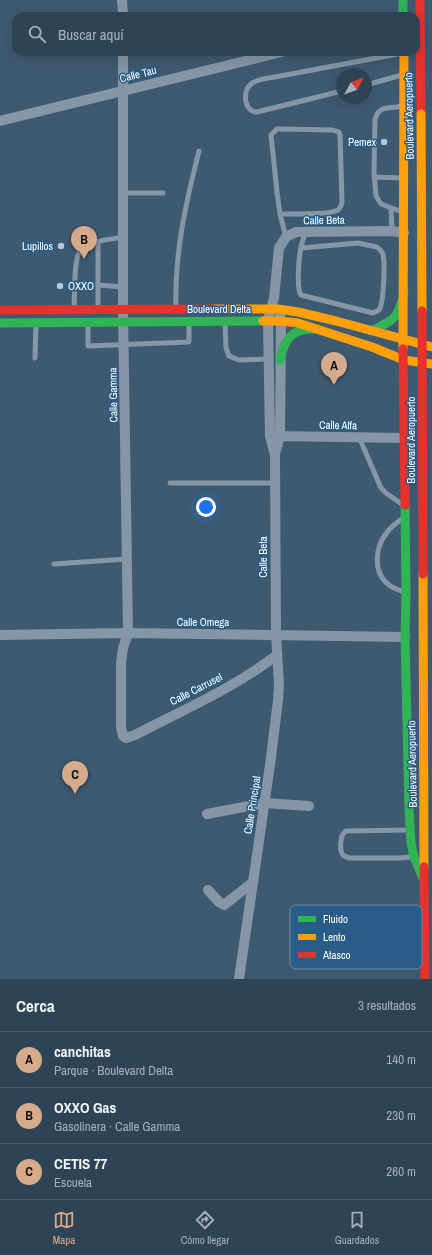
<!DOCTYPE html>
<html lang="es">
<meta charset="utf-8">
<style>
body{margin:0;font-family:"Archivo Narrow",sans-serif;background:#364b5b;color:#f1f3f6}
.compass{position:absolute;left:336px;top:68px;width:36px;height:36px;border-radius:50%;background:#2e4455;box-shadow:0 4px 16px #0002;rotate:49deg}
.you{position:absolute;left:206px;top:507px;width:14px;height:14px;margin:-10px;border:3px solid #fff;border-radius:50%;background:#1a73e8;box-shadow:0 0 0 6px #1a73e833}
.badge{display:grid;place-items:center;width:26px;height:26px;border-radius:50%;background:#d6ab8b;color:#111;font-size:13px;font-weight:700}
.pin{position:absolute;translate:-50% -33px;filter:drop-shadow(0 1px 2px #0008)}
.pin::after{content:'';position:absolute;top:21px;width:14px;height:12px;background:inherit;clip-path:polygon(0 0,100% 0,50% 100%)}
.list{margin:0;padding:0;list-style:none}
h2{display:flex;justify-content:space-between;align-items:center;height:52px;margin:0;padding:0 16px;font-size:17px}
h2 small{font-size:13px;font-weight:400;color:#a7b0b9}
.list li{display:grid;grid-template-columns:26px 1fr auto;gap:12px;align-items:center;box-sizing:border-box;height:56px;padding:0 16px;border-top:1px solid #495c6c}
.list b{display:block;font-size:15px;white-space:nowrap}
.list p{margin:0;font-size:13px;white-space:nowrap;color:#a7b0b9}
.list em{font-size:13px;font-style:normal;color:#a7b0b9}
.icon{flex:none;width:22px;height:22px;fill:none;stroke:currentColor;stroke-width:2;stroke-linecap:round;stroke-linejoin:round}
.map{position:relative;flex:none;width:432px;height:979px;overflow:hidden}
.search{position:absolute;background:#2e4455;box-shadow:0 4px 16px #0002;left:12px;right:12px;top:12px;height:44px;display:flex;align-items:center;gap:10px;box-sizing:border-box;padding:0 14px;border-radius:12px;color:#a7b0b9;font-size:15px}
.sheet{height:220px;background:#2e4455}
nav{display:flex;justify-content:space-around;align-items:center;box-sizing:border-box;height:56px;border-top:1px solid #495c6c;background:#2e4455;font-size:11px;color:#a7b0b9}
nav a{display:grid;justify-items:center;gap:2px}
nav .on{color:#d6ab8b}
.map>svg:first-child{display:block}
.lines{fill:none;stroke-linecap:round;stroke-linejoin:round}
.lane{stroke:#8596a6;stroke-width:5}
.street{stroke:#8596a6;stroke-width:10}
.fast{stroke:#30b455;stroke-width:9}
.slow{stroke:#ff9f0a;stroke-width:9}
.jam{stroke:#e5322d;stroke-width:9}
.slow-bridge{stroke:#ff9f0a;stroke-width:9}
.jam-bridge{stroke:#e5322d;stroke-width:9}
.poi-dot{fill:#bbc5cd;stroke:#295c86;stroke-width:1.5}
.labels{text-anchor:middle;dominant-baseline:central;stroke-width:3;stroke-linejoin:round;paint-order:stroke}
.street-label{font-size:11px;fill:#fff;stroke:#295c86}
.poi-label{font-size:11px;fill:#fff;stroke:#295c86;text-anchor:end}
.key{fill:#295c86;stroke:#698daa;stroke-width:1}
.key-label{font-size:11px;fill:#fff}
</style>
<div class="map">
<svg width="432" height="979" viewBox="0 0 432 979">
<rect width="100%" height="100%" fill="#3e5a71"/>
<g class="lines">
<!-- lane -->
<g class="lane">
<path d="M366,85l36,-10"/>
<path d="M342,91l-85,21c-13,0 -15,-21 -6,-28 6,-5 17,-6 24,-7l128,-24"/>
<path d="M374,177l29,1"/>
<path d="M124,193h39"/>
<path d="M391,209l1,22"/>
<path d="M402,212l-21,-8 -5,-8 -2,-24 1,-52c3,-16 17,-11 28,-14"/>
<path d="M280,214c11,0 51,1 58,-4 3,-3 4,-5 4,-9l-2,-66 -1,-3 -6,-2 -51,-1h-5l-6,6 6,57 3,22 6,23"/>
<path d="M98,242v66"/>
<path d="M301,248l57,-5 19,4c3,2 4,4 6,7 2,9 1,49 -4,56l-6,3 -72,-18c-5,-7 -2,-38 0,-48 1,-5 3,-10 5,-15"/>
<path d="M98,285l25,2"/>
<path d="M74,308c1,-13 -1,-52 8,-61 8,-6 31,-8 42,-10"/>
<path d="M176,309c-2,-54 10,-107 23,-158"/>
<path d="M225,322l1,26 3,8 10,4 30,-1"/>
<path d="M88,325v21l101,-4v-20"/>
<path d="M35,358l1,-34"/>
<path d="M359,437l22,51 5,5 17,12"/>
<path d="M170,483h105"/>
<path d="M403,518c-5,4 -11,8 -15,13 -13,15 -16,41 1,54 4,3 10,5 15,7"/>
<path d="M54,564l73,-5"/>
<path d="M410,830l-64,1c-6,3 -7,20 -3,24 2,2 4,2 6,3h50l14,-1"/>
</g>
<!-- street -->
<g class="street">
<path d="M122,0l1,16"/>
<path d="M123,52v258l5,323 -5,15 -2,15v64l2,9 3,2 9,-3c48,-25 99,-47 142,-80"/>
<path d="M0,121l282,-69"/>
<path d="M274,436l131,2"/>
<path d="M275,454l5,-18 1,-115 -1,-5"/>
<path d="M0,635l128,-2 277,4"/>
<path d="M207,814l58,-11 44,3"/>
<path d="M208,890l11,12 5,3 28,-22"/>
<path d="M239,979l32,-221 7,-58 1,-15 -3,-51 -1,-179 -5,-19 -2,-116 6,-22 5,-50 7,-11 10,-5 96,-1 12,2"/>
</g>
<!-- fast -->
<g class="fast">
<path d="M403,0v16"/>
<path d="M0,323l263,-2"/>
<path d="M371,331c23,-11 27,-12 33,-38"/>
<path d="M280,360c4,-20 12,-32 34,-31"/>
<path d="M405,505l1,88 -1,44 4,171 2,35 3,14 9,21"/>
</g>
<!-- slow -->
<g class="slow">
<path d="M213,309h65l20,3 38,9 96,26"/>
<path d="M263,321h18l17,2 74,24 32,13 28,4"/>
<path d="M403,349l1,-297"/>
<path d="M423,574l1,293"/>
</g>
<!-- jam -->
<g class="jam">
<path d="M420,0l1,114"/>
<path d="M0,310l213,-1"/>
<path d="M403,349l2,156"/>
<path d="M424,867l1,112"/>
</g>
<!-- slow-bridge -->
<path class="slow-bridge" d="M421,114l1,197"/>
<!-- jam-bridge -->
<path class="jam-bridge" d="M422,311l1,263"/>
</g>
<!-- markers -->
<g class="poi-dot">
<circle cx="384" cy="142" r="4"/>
<circle cx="61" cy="246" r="4"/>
<circle cx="60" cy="286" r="4"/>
</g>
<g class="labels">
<!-- street labels -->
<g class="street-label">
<text transform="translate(138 74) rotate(-14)">Calle Tau</text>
<text transform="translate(409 116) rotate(-91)">Boulevard Aeropuerto</text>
<text transform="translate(324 220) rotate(-1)">Calle Beta</text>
<text x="219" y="309">Boulevard Delta</text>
<text transform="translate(113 395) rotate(-91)">Calle Gamma</text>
<text transform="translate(338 425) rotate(1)">Calle Alfa</text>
<text transform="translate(411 440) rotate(-90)">Boulevard Aeropuerto</text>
<text transform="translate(263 557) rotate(-90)">Calle Beta</text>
<text x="203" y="622">Calle Omega</text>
<text transform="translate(196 689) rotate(-27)">Calle Carrusel</text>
<text transform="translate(412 764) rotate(-91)">Boulevard Aeropuerto</text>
<text transform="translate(252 805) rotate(-81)">Calle Principal</text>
</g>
<!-- poi labels -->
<g class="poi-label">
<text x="376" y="142">Pemex</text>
<text x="53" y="246">Lupillos</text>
<text x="68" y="286" text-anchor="start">OXXO</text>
</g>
</g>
<!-- legend -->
<rect x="290" y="905" width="132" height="64" rx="6" class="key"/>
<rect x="298" y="916" width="18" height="6" fill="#30b455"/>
<rect x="298" y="934" width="18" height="6" fill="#ff9f0a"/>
<rect x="298" y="952" width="18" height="6" fill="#e5322d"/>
<g class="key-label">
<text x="323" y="923">Fluido</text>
<text x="323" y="941">Lento</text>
<text x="323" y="959">Atasco</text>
</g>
</svg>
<svg class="compass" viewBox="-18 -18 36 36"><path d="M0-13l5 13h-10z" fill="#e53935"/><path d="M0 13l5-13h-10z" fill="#a7b0b9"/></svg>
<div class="you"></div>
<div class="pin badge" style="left:334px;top:385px">A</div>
<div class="pin badge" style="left:84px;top:259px">B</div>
<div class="pin badge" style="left:75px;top:794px">C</div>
<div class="search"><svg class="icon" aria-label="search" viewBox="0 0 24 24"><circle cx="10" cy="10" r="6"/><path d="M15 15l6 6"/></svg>Buscar aquí</div>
</div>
<section class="sheet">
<h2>Cerca<small>3 resultados</small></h2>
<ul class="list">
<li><span class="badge">A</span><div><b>canchitas</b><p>Parque · Boulevard Delta</p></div><em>140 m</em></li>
<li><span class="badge">B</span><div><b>OXXO Gas</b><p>Gasolinera · Calle Gamma</p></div><em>230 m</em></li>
<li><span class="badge">C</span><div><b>CETIS 77</b><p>Escuela</p></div><em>260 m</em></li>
</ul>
</section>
<nav>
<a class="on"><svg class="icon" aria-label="map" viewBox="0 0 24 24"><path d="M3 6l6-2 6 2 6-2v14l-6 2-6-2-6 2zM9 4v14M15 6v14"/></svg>Mapa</a>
<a><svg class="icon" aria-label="directions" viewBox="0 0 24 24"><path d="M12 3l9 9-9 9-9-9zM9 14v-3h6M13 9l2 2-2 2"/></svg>Cómo llegar</a>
<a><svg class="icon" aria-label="saved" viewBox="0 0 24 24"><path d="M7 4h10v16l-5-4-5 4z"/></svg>Guardados</a>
</nav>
